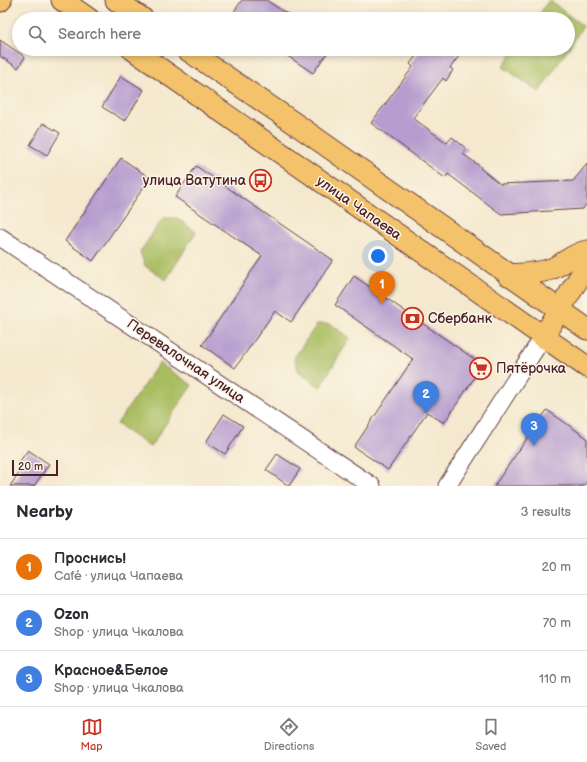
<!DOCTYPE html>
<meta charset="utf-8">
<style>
body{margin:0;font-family:"Balsamiq Sans",sans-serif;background:#f2f2f3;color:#2b2b33}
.scale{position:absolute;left:12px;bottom:10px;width:46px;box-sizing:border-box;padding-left:4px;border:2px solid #4a1f2b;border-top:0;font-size:11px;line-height:14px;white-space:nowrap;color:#4a1f2b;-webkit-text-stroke:3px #fcf5e5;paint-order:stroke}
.you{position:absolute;left:378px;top:256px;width:14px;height:14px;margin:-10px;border:3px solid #fff;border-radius:50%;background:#1a73e8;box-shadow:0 0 0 6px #1a73e833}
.badge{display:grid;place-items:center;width:26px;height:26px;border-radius:50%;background:#c8321e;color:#fff;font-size:13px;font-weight:700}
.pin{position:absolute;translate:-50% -33px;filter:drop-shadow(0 1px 2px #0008)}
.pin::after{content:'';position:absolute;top:21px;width:14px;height:12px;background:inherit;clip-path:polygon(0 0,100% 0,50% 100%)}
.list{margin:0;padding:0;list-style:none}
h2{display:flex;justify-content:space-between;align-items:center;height:52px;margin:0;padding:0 16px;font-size:17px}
h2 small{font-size:13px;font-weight:400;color:#7c7c81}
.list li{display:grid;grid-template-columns:26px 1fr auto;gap:12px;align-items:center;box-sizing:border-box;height:56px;padding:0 16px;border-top:1px solid #e1e1e2}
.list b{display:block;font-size:15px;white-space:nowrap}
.list p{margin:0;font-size:13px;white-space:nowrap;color:#7c7c81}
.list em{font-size:13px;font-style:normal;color:#7c7c81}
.icon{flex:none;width:22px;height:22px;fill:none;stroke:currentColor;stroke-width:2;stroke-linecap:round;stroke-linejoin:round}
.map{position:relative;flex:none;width:587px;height:486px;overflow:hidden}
.search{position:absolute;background:#fff;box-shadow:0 2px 6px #0003;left:12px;right:12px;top:12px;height:44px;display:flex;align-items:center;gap:10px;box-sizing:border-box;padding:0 14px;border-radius:22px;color:#7c7c81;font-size:15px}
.sheet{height:220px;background:#fff}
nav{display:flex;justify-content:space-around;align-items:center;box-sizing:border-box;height:56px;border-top:1px solid #e1e1e2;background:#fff;font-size:11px;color:#7c7c81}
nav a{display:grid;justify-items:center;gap:2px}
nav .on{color:#c8321e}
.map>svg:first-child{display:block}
.green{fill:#a9bd61;stroke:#7a6e46}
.building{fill:#b59dcf}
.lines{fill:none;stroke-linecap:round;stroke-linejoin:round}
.minor-casing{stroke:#643d43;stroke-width:19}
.major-casing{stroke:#643d43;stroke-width:23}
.minor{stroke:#fff;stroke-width:17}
.major{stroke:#f3c26a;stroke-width:21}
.labels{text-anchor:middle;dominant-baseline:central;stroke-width:3;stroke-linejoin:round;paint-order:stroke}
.poi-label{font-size:14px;fill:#4a1f2b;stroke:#fcf5e5;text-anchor:start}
.street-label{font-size:14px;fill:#4a1f2b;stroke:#fcf5e5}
</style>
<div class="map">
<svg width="587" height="486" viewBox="0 0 587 486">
<rect width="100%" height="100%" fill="#fcf5e5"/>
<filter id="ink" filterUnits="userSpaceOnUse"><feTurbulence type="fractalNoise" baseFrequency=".025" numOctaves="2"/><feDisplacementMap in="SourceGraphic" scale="8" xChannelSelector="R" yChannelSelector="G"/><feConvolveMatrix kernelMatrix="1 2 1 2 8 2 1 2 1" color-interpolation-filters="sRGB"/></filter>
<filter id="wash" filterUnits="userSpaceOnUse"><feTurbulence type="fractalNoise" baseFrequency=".012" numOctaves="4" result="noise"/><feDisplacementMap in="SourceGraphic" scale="16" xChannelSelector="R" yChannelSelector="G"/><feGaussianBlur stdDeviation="0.9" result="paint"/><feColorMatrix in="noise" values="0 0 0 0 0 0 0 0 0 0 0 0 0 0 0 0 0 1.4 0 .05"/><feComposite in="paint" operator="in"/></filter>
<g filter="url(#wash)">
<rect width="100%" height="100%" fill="#f4e9ce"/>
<!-- green -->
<g class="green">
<path d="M549,0l34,26 -15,23v-30h-32z"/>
<path d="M515,49h53l-29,43 -36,-25z"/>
<path d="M163,218h14l19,14 -30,48 -21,-14 -5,-14z"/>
<path d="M317,324h14l19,14 -30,49 -21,-15 -5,-14z"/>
<path d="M159,363l33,22 -42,62 -33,-23z"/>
</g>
<g id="blocks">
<!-- building -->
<g class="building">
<path d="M242,0h24l29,19h-66z"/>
<path d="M0,40l25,17 -7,11 -18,-12z"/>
<path d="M277,49h53l-17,24z"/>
<path d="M421,49h29l9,7 -9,12 3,2 -7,11 -3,-3 -30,40 34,25 5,-6 15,12 -4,5 18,13 -1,1 20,16 73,-3 14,-17v39l-4,6 -82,5 -53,-40 -3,4 -74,-55 42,-56 -3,-3z"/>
<path d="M121,76l23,14 -19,31 -23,-14z"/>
<path d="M43,123l17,10 -13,22 -17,-10z"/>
<path d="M121,158l29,20 -57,83 -28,-20z"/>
<path d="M196,166l137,94 -42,62 -16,-11 -40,57 -33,-23 60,-89 -87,-59z"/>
<path d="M354,276l129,89 -39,58 -17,-11 -39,58 -34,-23 59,-88 -78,-54z"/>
<path d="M547,410l40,28v43l-3,5h-90z"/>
<path d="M224,414l19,12 -18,28 -19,-12z"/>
<path d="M28,450l21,14 -15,22h-24l12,-17 -5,-4z"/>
<path d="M277,454l23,15 -11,17 -23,-16z"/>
</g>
</g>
</g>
<g filter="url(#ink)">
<use href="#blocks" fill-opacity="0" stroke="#643d43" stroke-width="1"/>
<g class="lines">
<defs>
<g id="minor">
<path d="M0,237l372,249"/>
<path d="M447,486l96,-149"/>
</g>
<g id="major">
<path d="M62,0l27,19"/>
<path d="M116,0l27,19"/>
<path d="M0,1l1,-1"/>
<path d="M132,49l455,318"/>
<path d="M186,49l111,76 290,204"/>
<path d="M508,275c15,-1 29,-1 43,-6 13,-5 23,-16 36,-18"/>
<path d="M543,337l44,-72"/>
</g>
</defs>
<!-- minor casing -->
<use href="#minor" class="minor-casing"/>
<!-- major casing -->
<use href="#major" class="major-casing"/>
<!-- minor -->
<use href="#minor" class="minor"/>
<!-- major -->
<use href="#major" class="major"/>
</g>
</g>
<!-- icons -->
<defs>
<symbol id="bus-ring" viewBox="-11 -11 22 22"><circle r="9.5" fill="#fcf5e5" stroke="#c8321e" stroke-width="1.5"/><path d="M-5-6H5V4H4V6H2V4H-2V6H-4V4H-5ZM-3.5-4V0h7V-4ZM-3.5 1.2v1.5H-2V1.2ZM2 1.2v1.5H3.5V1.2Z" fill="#c8321e"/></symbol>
<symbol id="bank-ring" viewBox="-11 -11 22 22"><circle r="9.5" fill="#fcf5e5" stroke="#c8321e" stroke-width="1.5"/><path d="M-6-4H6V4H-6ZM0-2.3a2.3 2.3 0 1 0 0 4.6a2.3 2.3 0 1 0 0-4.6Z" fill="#c8321e"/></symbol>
<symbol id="supermarket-ring" viewBox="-11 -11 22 22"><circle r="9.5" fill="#fcf5e5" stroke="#c8321e" stroke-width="1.5"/><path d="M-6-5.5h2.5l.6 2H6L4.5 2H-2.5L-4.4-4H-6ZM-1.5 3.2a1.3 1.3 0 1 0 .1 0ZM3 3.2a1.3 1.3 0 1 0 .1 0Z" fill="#c8321e"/></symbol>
</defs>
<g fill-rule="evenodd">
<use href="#bus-ring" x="248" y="168" width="25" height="25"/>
<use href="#bank-ring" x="400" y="306" width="25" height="25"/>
<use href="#supermarket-ring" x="468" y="356" width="25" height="25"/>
</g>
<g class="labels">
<!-- poi labels -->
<g class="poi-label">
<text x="246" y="180" text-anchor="end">улица Ватутина</text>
<text x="428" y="318">Сбербанк</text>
<text x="496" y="368">Пятёрочка</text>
</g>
<!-- street labels -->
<g class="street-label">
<text transform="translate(359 208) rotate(35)">улица Чапаева</text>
<text transform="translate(186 361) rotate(34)">Перевалочная улица</text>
</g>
</g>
</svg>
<div class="scale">20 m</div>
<div class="you"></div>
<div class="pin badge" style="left:382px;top:304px;background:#e8710a">1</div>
<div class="pin badge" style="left:426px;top:414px;background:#3f7fe0">2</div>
<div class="pin badge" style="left:534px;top:446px;background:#3f7fe0">3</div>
<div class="search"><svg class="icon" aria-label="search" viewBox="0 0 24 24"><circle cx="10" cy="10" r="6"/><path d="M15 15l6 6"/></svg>Search here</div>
</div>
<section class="sheet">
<h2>Nearby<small>3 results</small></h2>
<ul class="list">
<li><span class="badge" style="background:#e8710a">1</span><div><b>Проснись!</b><p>Café · улица Чапаева</p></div><em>20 m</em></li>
<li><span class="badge" style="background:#3f7fe0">2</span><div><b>Ozon</b><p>Shop · улица Чкалова</p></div><em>70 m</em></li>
<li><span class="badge" style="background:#3f7fe0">3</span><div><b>Красное&amp;Белое</b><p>Shop · улица Чкалова</p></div><em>110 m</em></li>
</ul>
</section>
<nav>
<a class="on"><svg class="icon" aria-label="map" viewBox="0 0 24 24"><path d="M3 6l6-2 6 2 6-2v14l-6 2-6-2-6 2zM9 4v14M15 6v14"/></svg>Map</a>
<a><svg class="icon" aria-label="directions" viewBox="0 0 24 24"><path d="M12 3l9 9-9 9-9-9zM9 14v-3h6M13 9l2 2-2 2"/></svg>Directions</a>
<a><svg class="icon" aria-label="saved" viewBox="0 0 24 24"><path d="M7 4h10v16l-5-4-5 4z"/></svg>Saved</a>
</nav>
